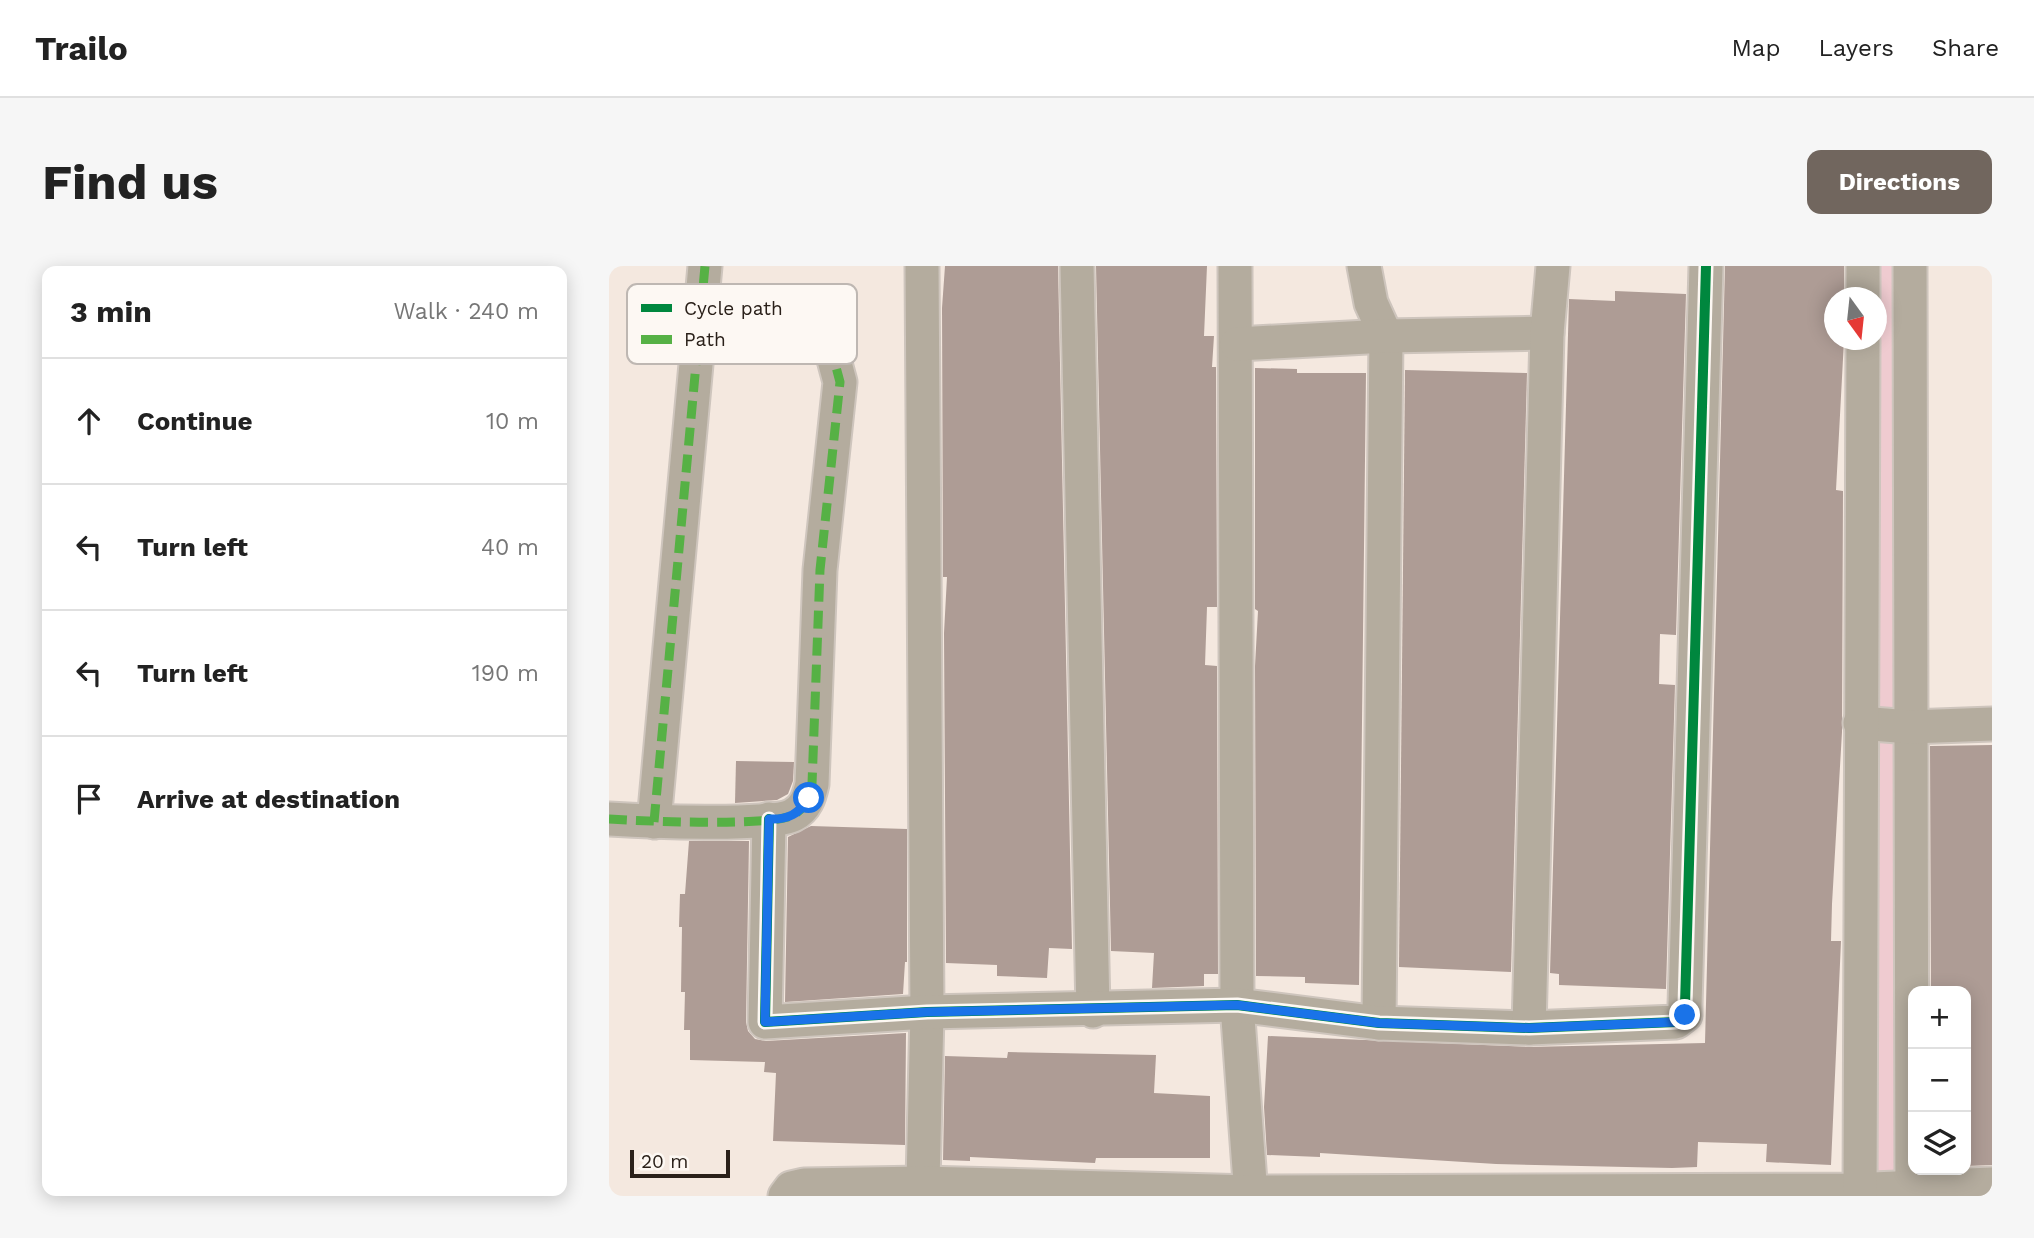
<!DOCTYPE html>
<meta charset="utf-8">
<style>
body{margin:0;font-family:"Work Sans",sans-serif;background:#f6f6f6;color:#222}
.controls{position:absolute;right:21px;bottom:21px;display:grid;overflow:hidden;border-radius:14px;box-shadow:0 4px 18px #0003}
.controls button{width:63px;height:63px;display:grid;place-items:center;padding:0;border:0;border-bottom:2px solid #e0e0e0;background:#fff;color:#222;font:35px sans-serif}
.compass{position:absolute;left:1215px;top:21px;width:63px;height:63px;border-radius:50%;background:#fff;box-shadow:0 4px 18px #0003;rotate:165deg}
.scale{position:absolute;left:21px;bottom:18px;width:100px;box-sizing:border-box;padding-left:7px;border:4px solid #2a2019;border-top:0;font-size:19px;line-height:24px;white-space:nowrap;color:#2a2019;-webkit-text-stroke:5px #fdf8f3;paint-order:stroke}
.stop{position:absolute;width:21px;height:21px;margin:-16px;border:5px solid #1a73e8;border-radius:50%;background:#fff}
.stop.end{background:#1a73e8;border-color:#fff;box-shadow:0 2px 7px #0008}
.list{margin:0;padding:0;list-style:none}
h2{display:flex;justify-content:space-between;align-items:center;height:91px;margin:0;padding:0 28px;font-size:30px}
h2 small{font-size:23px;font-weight:400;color:#767676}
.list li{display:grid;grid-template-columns:46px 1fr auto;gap:21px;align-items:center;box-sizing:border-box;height:126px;padding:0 28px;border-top:2px solid #e0e0e0}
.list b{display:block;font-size:26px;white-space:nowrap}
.list em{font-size:23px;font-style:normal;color:#767676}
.icon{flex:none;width:38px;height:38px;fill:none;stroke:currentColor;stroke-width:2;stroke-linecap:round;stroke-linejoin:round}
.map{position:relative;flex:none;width:1383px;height:930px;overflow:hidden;border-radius:14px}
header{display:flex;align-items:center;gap:42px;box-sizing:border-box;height:98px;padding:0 35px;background:#fff;border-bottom:2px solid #e0e0e0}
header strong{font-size:33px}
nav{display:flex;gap:38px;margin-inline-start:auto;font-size:24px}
.intro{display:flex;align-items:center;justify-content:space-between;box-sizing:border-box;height:168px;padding:0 42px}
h1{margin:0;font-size:49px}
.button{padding:18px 32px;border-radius:14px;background:#71665e;color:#fff;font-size:24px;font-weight:700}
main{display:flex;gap:42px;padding:0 42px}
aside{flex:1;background:#fff;border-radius:14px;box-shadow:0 4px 18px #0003}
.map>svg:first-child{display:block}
.green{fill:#efcbd0}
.building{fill:#ae9c95}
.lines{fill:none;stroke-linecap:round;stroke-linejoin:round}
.minor-casing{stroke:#cec5bd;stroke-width:37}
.minor{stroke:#b4ac9e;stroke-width:33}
.quiet{stroke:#56b145;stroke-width:9;stroke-dasharray:18 9;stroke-linecap:butt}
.cycleway-casing{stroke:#fdf8f3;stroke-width:15}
.cycleway{stroke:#00873e;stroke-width:10}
.route{stroke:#1a73e8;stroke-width:9}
.key{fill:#fdf8f3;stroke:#beb7b2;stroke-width:2}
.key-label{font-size:19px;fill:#2a2019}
</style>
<header>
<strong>Trailo</strong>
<nav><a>Map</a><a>Layers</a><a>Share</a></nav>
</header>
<div class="intro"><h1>Find us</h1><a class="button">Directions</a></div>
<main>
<aside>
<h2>3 min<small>Walk · 240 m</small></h2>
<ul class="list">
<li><svg class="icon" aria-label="ahead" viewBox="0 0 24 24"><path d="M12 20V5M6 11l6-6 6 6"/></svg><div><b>Continue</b></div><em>10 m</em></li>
<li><svg class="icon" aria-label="left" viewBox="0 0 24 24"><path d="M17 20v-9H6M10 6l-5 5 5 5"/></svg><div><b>Turn left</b></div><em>40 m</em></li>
<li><svg class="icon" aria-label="left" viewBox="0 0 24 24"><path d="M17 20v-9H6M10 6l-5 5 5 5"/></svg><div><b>Turn left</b></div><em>190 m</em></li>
<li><svg class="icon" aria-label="arrive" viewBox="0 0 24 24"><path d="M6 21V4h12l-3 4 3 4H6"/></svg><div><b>Arrive at destination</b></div></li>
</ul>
</aside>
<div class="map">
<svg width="1383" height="930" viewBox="0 0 1383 930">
<rect width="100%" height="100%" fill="#f4e8df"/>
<!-- green -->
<path class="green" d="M1254,0h47l2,930h-52l17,-856v-42z"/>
<!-- building -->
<g class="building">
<path d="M336,0h113l14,683 -23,-1 -2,30 -50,-2v-11l-51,-2 -2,-330 3,-56h-4l-1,-269z"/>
<path d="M487,0h111l-3,70h10l-2,31h4l1,240h-10l-2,58 12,1 1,308h-14v12l-52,2 2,-35 -43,-2z"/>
<path d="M1116,0h119v32h-9v42h9l-8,150 7,1 -1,241 -10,172 -1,37h10l-10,224 -65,-3 1,-18 -69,-2 -1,25 -25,1 -176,-4 -176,-11v4l-53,-2 -3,-48 4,-71 261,11 176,-4z"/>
<path d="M1006,25l71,3 -10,341 -16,-1 -1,50 16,1 -9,304 -107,-4v-11l-9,-1 19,-674 46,2z"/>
<path d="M646,102l42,1v4h69l-7,612 -54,-2v-6l-49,-1 -1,-310 3,-55 -3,-2z"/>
<path d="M796,104l122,3 -16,599 -112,-5z"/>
<path d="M1383,479v420l-26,1v-175h-35l-1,-245z"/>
<path d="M127,495l58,1 -1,19 -5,13 -11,6 -42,3z"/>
<path d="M202,560l96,3v133h-2l-2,32 -118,8 3,-165z"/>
<path d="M80,575h60l-3,181 2,9 7,8 11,2 140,-8 -1,112 -132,-4 3,-68 -12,-1 1,-10 -75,-2v-30h-6l1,-38h-4l1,-65h-3l1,-33h5z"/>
<path d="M399,786l148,3 -2,38 56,3v62h-114l-1,5 -125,-6v4l-27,-1 2,-104 62,2z"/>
</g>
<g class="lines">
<defs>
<g id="minor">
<path d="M313,0l5,746 -4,171"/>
<path d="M468,0l16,745"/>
<path d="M626,0l2,739 14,191"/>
<path d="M755,0l7,37 15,33 -7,687"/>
<path d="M1301,0l2,930"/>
<path d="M1254,32v-32"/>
<path d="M628,78l149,-8 161,-3"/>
<path d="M1251,457l50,4 82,-3"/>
<path d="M0,553c31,2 163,8 184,-4 13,-7 16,-18 19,-31l8,-214 20,-188 -8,-30 -8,-9 -11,-4 -114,-13"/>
<path d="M160,553l-4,203 162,-10 310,-7 142,18 150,5 147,-6 9,-7v-10l21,-739"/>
<path d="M45,556l51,-556"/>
<path d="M920,762l18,-695 6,-67"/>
<path d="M176,930l6,-8 13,-3 119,-2 328,9 598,-2 143,-6"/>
<path d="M1251,930l3,-856"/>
</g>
</defs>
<!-- minor casing -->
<use href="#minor" class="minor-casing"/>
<!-- minor -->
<use href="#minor" class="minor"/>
<!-- quiet -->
<g class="quiet">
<path d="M0,553c31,2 163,8 184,-4 13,-7 16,-18 19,-31l8,-214 20,-188 -8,-30 -8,-9 -11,-4 -114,-13"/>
<path d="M45,556l51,-556"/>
</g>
<defs>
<path id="cycleway" d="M160,553l-4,203 162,-10 310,-7 142,18 150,5 147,-6 9,-7v-10l21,-739"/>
</defs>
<!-- cycleway casing -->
<use href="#cycleway" class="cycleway-casing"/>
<!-- cycleway -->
<use href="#cycleway" class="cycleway"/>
</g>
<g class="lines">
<!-- route -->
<path class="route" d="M200,532c-10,16 -21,22 -40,21l-4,203 162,-10 310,-7 142,18 150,5 147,-6 9,-7"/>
</g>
<!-- legend -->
<rect x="18" y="18" width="230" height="80" rx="10" class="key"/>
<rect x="32" y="38" width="31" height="8" fill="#00873e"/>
<rect x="32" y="69" width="31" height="9" fill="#56b145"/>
<g class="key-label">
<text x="75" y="49">Cycle path</text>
<text x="75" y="80">Path</text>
</g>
</svg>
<div class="controls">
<button>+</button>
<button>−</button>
<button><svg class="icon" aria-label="layers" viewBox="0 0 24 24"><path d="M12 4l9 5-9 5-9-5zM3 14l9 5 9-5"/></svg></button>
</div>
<svg class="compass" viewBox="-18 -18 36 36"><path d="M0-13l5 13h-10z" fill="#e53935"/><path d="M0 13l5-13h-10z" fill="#767676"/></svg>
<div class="scale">20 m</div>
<div class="stop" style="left:200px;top:532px"></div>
<div class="stop end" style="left:1076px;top:749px"></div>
</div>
</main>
